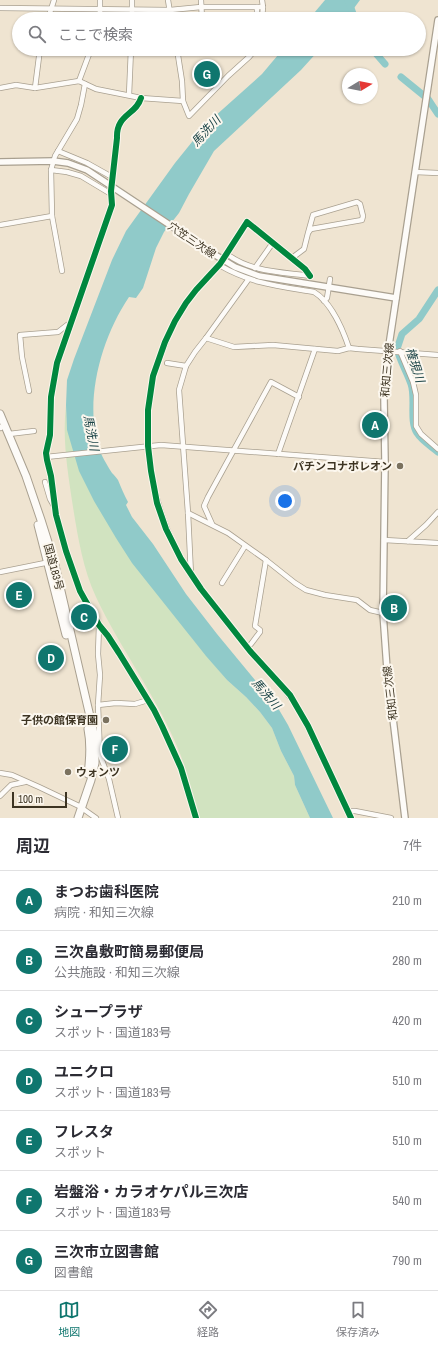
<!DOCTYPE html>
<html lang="ja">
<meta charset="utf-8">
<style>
body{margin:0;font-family:"Archivo Narrow","Noto Sans JP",sans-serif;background:#f7f7f7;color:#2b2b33}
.compass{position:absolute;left:342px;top:68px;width:36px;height:36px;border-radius:50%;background:#fff;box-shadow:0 1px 3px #0004;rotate:80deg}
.scale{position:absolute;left:12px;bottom:10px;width:55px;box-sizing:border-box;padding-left:4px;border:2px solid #3d3422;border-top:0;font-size:11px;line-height:14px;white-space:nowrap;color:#3d3422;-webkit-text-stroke:3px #fcf7ee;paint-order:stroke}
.you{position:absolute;left:285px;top:501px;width:14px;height:14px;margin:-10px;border:3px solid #fff;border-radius:50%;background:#1a73e8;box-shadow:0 0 0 6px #1a73e833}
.badge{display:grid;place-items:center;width:26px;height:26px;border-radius:50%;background:#0f766e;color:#fff;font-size:13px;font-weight:700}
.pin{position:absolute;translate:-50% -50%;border:2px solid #fff;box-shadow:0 1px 4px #0006}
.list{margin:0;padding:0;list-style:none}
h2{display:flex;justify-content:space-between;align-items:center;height:52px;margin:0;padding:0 16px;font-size:17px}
h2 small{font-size:13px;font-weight:400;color:#7c7c81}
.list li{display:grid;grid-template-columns:26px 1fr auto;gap:12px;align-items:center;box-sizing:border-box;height:60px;padding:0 16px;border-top:1px solid #e1e1e2}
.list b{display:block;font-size:15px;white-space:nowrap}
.list p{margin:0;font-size:13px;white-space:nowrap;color:#7c7c81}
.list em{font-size:13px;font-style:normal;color:#7c7c81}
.icon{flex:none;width:22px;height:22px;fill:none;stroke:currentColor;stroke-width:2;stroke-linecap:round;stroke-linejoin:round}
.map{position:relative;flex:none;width:438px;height:818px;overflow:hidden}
.search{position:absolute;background:#fff;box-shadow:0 1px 3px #0004;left:12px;right:12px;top:12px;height:44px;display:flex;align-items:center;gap:10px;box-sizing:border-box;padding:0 14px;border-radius:22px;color:#7c7c81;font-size:15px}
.sheet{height:472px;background:#fff}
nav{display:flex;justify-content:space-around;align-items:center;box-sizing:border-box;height:56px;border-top:1px solid #e1e1e2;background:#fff;font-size:11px;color:#7c7c81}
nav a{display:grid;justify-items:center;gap:2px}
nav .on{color:#0f766e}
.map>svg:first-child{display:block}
.green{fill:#d1e3c0}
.water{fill:#90cac9}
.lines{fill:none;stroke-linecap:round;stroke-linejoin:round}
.river{stroke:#90cac9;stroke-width:7}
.minor-casing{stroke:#a9a090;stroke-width:6}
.major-casing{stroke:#a9a090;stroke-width:8}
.highway-casing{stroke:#a9a090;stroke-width:9}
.minor{stroke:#fdfbf8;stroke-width:4.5}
.major{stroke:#fdfbf8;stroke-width:5.5}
.highway{stroke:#fdfbf8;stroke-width:7}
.cycleway-casing{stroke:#fcf7ee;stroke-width:8}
.cycleway{stroke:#00873e;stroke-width:6}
.poi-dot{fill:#7b725f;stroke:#fcf7ee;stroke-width:1.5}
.labels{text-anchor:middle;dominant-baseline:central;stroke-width:4;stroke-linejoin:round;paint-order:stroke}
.street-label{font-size:11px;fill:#3d3422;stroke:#fcf7ee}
.poi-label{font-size:11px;font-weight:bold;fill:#3d3422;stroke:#fcf7ee;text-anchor:end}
.water-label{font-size:12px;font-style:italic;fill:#1b4447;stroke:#fcf7ee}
</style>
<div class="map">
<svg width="438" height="818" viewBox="0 0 438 818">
<rect width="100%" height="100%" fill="#efe4d1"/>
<!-- green -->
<path class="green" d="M66,405l1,25 124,207 36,43 19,17 14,15 12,16 9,23 13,25 1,9 15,33h-111c-7,-24 -12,-49 -22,-72 -22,-52 -57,-98 -81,-149 -13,-28 -18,-59 -23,-90 -5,-34 -11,-67 -7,-102z"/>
<!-- water -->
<g class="water">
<path d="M325,0h35l-14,19h-37z"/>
<path d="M283,49h37l-19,21 -87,81 -25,43 -10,19 -15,19 -8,16 -13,40 -7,10 -7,-1c-25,37 -41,90 -34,134 0,5 1,10 3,15 3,9 9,19 14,27 2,2 4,4 6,7 3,7 6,15 10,22l-2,3 6,12 21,27 33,50 31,40 61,74 10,17 45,93h-23l-15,-33 -1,-9 -13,-25 -9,-23 -12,-16 -14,-15 -19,-17 -21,-24 -74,-93 -16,-25 -22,-37 -15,-30 -12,-41 -1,-25 1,-25 7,-21 38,-99 14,-29 49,-68 21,-26 18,-20 48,-43z"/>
</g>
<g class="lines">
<!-- river -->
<g class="river">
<path d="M348,0l7,19"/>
<path d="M372,49l13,15"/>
<path d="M401,77l27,22 10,15"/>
<path d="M438,290l-19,29 -17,15 -5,15c3,12 10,23 14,35 5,14 -2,37 6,49 5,8 14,13 21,19"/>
</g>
<defs>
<g id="minor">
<path d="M168,0l3,19"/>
<path d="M201,0l1,19"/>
<path d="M262,0l1,7 -1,12"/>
<path d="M0,8l170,2 31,-3h62"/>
<path d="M48,19l6,-19"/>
<path d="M100,19v-19"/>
<path d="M132,19v-19"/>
<path d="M257,19v-12"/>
<path d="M177,49l5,32 1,20 6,15 39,-40 21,-19 7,-8"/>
<path d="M79,81l12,-32"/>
<path d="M0,88l16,-3 19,3 44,-7 17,8 45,9 42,3"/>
<path d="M35,88l5,-39"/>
<path d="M129,95l2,-46"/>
<path d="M58,151l29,12 25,14"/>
<path d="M51,170l16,2 14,4 30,18"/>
<path d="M415,172l23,1"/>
<path d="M112,180l5,-42c-1,-24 19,-23 24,-40"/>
<path d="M111,191l1,14 -3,9 -52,149 -6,34 -1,38 -4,18 1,7 4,16 5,39 10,36 14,40 19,34 9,11 11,17 35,57 8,16 19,42 15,50"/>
<path d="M247,222l58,47 5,7c-28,-4 -60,-4 -83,-22z"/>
<path d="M0,225l52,-9"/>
<path d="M292,258l12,-9 4,-16 3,-4 51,-9 1,-4 -3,-12 -3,-2 -44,13 -5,18"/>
<path d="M220,264c-12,13 -24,25 -34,39 -10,15 -18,32 -24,49 -3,8 -7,17 -9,25 -15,74 3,152 48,212 15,21 32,42 49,62 17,20 36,38 50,60l51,107"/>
<path d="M219,265c33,19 59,21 95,27 17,10 29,38 35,56"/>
<path d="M255,268l17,-24"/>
<path d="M62,271l-10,-55 -1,-46 4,-14 22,-37 4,-14 4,-21"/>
<path d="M324,301l3,-3 3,-19"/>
<path d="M206,338l28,9 39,-2 65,6 11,-3 9,1 80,6"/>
<path d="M400,351l13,31 3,13v31l5,8 17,15"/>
<path d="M167,363l19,3"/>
<path d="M29,391l-7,-34 -2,-22 38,-3 9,-7"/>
<path d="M0,427l1,1"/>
<path d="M9,434l25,-3"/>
<path d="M278,454l37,-105"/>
<path d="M46,457l115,-12 224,17"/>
<path d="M45,482l5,17 4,7"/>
<path d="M188,513l40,20 38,27 29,23 11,7 19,5 32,5 13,10 13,3"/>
<path d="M212,524l-8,-18 4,-9 63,-115 28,15"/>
<path d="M384,540l54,3"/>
<path d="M408,541l18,-16 12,-13"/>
<path d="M0,572l50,-10"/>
<path d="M191,575l-3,-62 -9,-123 7,-24 9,-14 11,-14 42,-58"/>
<path d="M222,583l23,-37"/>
<path d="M99,625l-1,29 2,21 -2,30 2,50 9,24 9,39"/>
<path d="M251,644l9,-12v-2l-5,-4 11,-66"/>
<path d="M98,705l18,-2 19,1 13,-4"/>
<path d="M0,773l12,2 27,12 40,19 17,12"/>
<path d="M0,796l11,-11 14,-3"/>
<path d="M348,811h7l36,7"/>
</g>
<g id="major">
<path d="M0,162l53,-1 15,2 19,7 125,83 23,14 24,9 137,22"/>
<path d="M405,818l-18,-149 -4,-56 2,-151 -1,-64 4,-46 50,-332"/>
</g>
<g id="highway">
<path d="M0,414l26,62 15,44 13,41 41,177v25l-4,17 -13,38"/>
<path d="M38,525l28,110"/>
<path d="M88,774c2,-15 3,-30 0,-45"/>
</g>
</defs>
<!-- minor casing -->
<use href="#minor" class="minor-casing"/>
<!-- major casing -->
<use href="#major" class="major-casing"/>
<!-- highway casing -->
<use href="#highway" class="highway-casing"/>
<!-- minor -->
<use href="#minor" class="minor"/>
<!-- major -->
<use href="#major" class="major"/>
<!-- highway -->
<use href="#highway" class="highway"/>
<defs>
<g id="cycleway">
<path d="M141,98c-5,17 -25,16 -24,40l-6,53 1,14 -55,158 -6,34 -1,38 -4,18 1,7 4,16 5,39 10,36 14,40 19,34 9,11 11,17 35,57 8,16 19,42 15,50"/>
<path d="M310,276l-5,-7 -58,-47 -27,42 -24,26 -10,13 -11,18 -10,21 -12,34 -5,34v36l3,25 6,32 9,26 15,30 20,30 49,62 40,44 18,31 43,92"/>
</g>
</defs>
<!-- cycleway casing -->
<use href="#cycleway" class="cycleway-casing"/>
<!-- cycleway -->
<use href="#cycleway" class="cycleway"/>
</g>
<!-- markers -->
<g class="poi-dot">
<circle cx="400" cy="466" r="4"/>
<circle cx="106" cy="720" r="4"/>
<circle cx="68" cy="772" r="4"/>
</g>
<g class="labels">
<!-- street labels -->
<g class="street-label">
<text transform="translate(192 240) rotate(34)">穴笠三次線</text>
<text transform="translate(387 370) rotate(-85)">和知三次線</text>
<text transform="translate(54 567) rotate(75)">国道183号</text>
<text transform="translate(390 693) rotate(-97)">和知三次線</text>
</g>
<!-- poi labels -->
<g class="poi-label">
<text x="392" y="466">パチンコナポレオン</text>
<text x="98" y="720">子供の館保育園</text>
<text x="76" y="772" text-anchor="start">ウォンツ</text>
</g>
<!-- water labels -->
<g class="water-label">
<text transform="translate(206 131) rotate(-47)">馬洗川</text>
<text transform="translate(415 365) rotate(72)">権現川</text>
<text transform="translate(91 433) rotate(79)">馬洗川</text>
<text transform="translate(266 694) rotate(49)">馬洗川</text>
</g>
</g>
</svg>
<svg class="compass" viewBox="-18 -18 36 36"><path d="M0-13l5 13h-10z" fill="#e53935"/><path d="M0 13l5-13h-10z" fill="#7c7c81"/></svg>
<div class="scale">100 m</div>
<div class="you"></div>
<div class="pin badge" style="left:375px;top:425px">A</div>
<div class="pin badge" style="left:394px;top:608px">B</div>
<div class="pin badge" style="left:84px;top:617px">C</div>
<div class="pin badge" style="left:51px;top:658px">D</div>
<div class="pin badge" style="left:19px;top:595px">E</div>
<div class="pin badge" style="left:115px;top:749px">F</div>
<div class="pin badge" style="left:207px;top:74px">G</div>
<div class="search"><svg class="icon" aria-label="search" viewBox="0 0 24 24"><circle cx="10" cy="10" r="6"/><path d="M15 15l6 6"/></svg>ここで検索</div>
</div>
<section class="sheet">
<h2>周辺<small>7件</small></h2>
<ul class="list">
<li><span class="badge">A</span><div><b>まつお歯科医院</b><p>病院 · 和知三次線</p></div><em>210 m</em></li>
<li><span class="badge">B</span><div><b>三次畠敷町簡易郵便局</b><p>公共施設 · 和知三次線</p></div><em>280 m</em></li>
<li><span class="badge">C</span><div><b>シュープラザ</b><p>スポット · 国道183号</p></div><em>420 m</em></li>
<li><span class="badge">D</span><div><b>ユニクロ</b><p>スポット · 国道183号</p></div><em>510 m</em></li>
<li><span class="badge">E</span><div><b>フレスタ</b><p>スポット</p></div><em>510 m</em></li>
<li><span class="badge">F</span><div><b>岩盤浴・カラオケパル三次店</b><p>スポット · 国道183号</p></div><em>540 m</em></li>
<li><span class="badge">G</span><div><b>三次市立図書館</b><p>図書館</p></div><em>790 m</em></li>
</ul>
</section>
<nav>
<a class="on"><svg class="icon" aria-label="map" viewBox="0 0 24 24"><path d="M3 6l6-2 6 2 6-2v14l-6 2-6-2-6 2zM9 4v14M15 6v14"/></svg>地図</a>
<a><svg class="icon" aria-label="directions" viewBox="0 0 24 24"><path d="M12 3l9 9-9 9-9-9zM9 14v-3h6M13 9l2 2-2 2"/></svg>経路</a>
<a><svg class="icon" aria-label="saved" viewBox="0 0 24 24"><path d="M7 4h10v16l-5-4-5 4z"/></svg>保存済み</a>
</nav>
